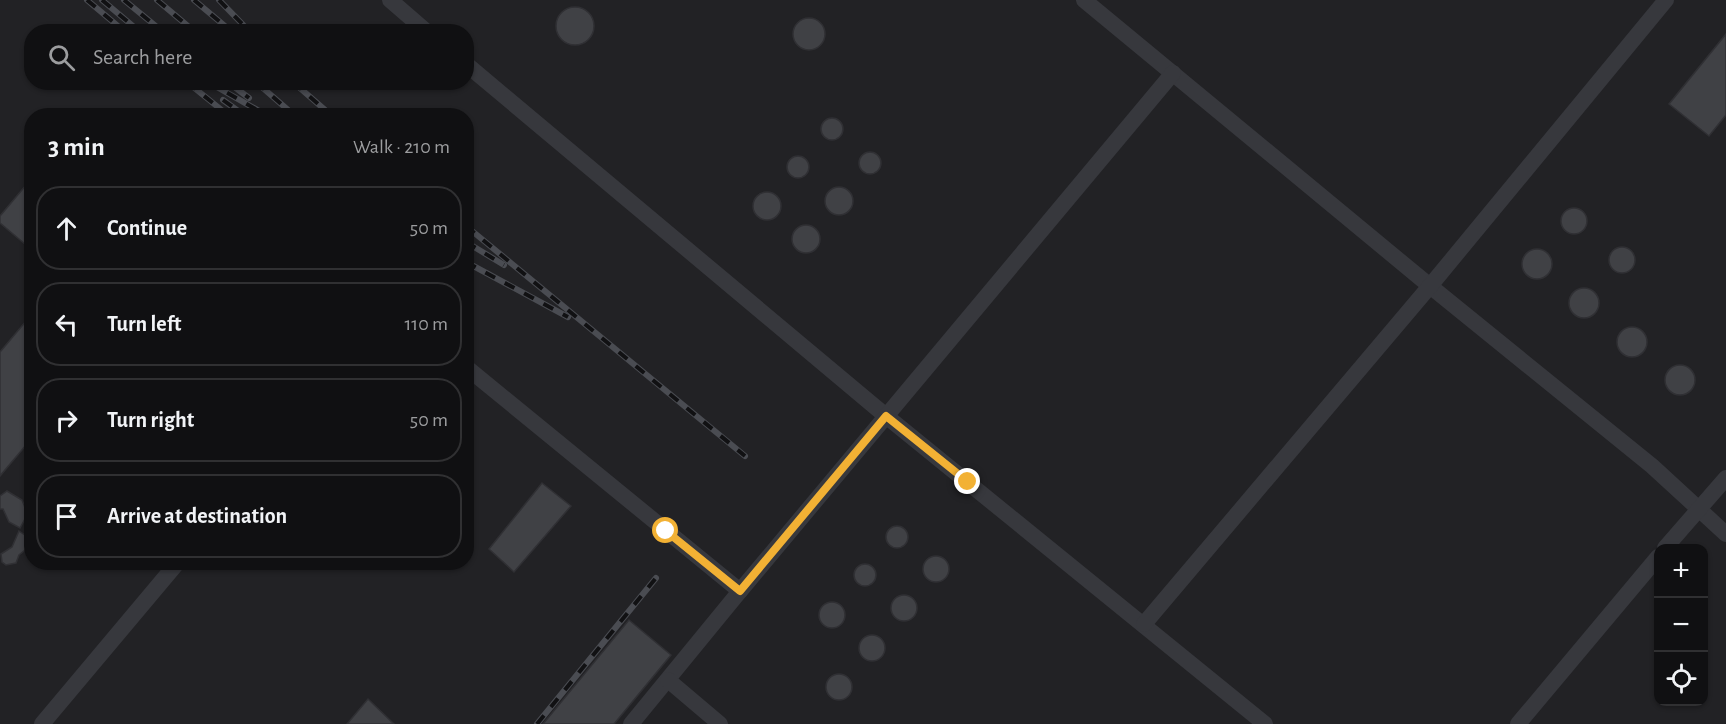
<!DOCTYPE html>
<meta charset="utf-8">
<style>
body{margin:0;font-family:"Alegreya Sans",sans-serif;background:#1e1e20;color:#f1f3f6}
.controls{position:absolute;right:18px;bottom:18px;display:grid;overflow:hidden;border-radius:12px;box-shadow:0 2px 4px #0004}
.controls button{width:54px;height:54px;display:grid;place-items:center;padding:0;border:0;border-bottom:2px solid #303032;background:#101012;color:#f1f3f6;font:30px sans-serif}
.stop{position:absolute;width:18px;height:18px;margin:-14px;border:4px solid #f2b134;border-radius:50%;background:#fff}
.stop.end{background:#f2b134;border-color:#fff;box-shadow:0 2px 6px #0008}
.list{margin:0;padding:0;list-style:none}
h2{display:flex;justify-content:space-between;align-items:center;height:78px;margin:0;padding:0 24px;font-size:26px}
h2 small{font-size:20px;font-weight:400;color:#9c9d9f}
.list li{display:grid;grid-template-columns:39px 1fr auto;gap:18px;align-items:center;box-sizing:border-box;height:84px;margin:0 12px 12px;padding:0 12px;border:2px solid #303032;border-radius:24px}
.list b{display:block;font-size:22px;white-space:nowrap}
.list em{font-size:20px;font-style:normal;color:#9c9d9f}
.icon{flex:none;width:33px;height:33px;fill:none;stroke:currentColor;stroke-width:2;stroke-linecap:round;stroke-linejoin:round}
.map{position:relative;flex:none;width:1726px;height:724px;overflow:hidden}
.search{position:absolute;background:#101012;box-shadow:0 2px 4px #0004;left:24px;top:24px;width:450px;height:66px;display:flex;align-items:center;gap:15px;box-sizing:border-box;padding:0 21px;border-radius:24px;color:#9c9d9f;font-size:22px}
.panel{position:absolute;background:#101012;box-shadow:0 2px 4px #0004;left:24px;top:108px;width:450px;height:462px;border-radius:24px}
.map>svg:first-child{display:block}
.built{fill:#222225;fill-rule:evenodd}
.building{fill:#404145;stroke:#303034;stroke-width:1.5}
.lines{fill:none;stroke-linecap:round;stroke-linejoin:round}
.minor{stroke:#37383d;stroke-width:16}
.rail-casing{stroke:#4a4c52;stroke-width:6}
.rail{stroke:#111113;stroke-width:4;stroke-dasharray:11;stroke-linecap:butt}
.route{stroke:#f2b134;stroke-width:8}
</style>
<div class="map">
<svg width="1726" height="724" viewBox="0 0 1726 724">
<rect width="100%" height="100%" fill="#161618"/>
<!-- built -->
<path class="built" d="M0,0h1726v724h-1726zM32,32h434v50h-434zM32,116h434v446h-434zM1658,548h46v154h-46z"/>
<!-- building -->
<g class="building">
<circle cx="575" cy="26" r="19"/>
<circle cx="809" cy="34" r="16"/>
<path d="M1726,34v81l-17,21 -40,-32z"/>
<circle cx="832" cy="129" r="11"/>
<circle cx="870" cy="163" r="11"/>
<circle cx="798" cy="167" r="11"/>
<path d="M32,178v72l-32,-27v-7z"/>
<circle cx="839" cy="201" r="14"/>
<circle cx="767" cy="206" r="14"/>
<circle cx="1574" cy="221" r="13"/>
<circle cx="806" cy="239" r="14"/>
<circle cx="1622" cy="260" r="13"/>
<circle cx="1537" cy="264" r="15"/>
<circle cx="1584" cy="303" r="15"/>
<path d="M32,314v124l-32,38v-124z"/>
<circle cx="1632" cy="342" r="15"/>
<circle cx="1680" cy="380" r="15"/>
<path d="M542,483l29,23 -57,66 -25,-23z"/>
<path d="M7,491l15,9 4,10v7l-6,11 -11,-6 -6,-13h-3v-13z"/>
<circle cx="897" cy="537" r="11"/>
<path d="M19,531l10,7 1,8 -11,9 -3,8 -10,2 -4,-3 -1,-8 11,-7z"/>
<circle cx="936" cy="569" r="13"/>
<circle cx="865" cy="575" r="11"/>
<circle cx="904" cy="608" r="13"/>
<circle cx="832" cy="615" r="13"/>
<path d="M629,620l42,35 -57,69h-71z"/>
<circle cx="872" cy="648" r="13"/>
<circle cx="839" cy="687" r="13"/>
<path d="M368,699l26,25h-47z"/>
</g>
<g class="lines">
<!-- minor -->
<g class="minor">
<path d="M390,0l37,32"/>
<path d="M1084,0l346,286 222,180 74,68"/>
<path d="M466,64l420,352 379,308"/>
<path d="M466,367l274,224 -109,133"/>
<path d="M1665,548l61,-70"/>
<path d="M740,591l433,-518"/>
<path d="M1144,624l286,-338 236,-286"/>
<path d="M668,680l52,44"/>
<path d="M42,724l136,-162"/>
<path d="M1518,724l140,-167"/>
</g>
<defs>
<g id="rail">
<path d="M87,0l38,32"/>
<path d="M102,0l38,32"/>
<path d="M124,0l39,32"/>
<path d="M157,0l38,32"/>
<path d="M194,0l38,32"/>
<path d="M219,0l31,32"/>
<path d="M187,82l42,34"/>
<path d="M208,82l60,34"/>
<path d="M228,82l21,16"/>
<path d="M256,82l39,34"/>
<path d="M293,82l39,34"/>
<path d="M223,100l22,16"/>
<path d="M466,226l279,230"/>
<path d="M466,242l38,23"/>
<path d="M466,262l102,55"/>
<path d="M537,724l119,-146"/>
</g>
</defs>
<!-- rail casing -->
<use href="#rail" class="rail-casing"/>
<!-- rail -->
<use href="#rail" class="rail"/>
</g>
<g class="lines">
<!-- route -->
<path class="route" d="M666,531l74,60 146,-175 82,66"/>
</g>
</svg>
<div class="controls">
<button>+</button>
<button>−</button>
<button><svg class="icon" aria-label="locate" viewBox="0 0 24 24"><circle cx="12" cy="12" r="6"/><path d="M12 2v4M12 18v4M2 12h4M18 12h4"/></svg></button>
</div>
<div class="stop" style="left:666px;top:531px"></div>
<div class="stop end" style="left:968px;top:482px"></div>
<div class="search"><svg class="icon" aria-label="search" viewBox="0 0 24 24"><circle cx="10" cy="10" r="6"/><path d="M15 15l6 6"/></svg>Search here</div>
<section class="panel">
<h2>3 min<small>Walk · 210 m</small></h2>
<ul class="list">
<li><svg class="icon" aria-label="ahead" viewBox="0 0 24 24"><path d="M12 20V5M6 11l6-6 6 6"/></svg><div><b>Continue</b></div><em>50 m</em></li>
<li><svg class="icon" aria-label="left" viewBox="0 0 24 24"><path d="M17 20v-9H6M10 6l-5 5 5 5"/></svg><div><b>Turn left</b></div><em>110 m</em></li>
<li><svg class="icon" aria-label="right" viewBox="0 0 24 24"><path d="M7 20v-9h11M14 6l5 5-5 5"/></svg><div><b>Turn right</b></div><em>50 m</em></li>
<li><svg class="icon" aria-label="arrive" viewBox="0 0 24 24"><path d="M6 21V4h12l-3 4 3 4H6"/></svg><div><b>Arrive at destination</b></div></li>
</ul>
</section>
</div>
